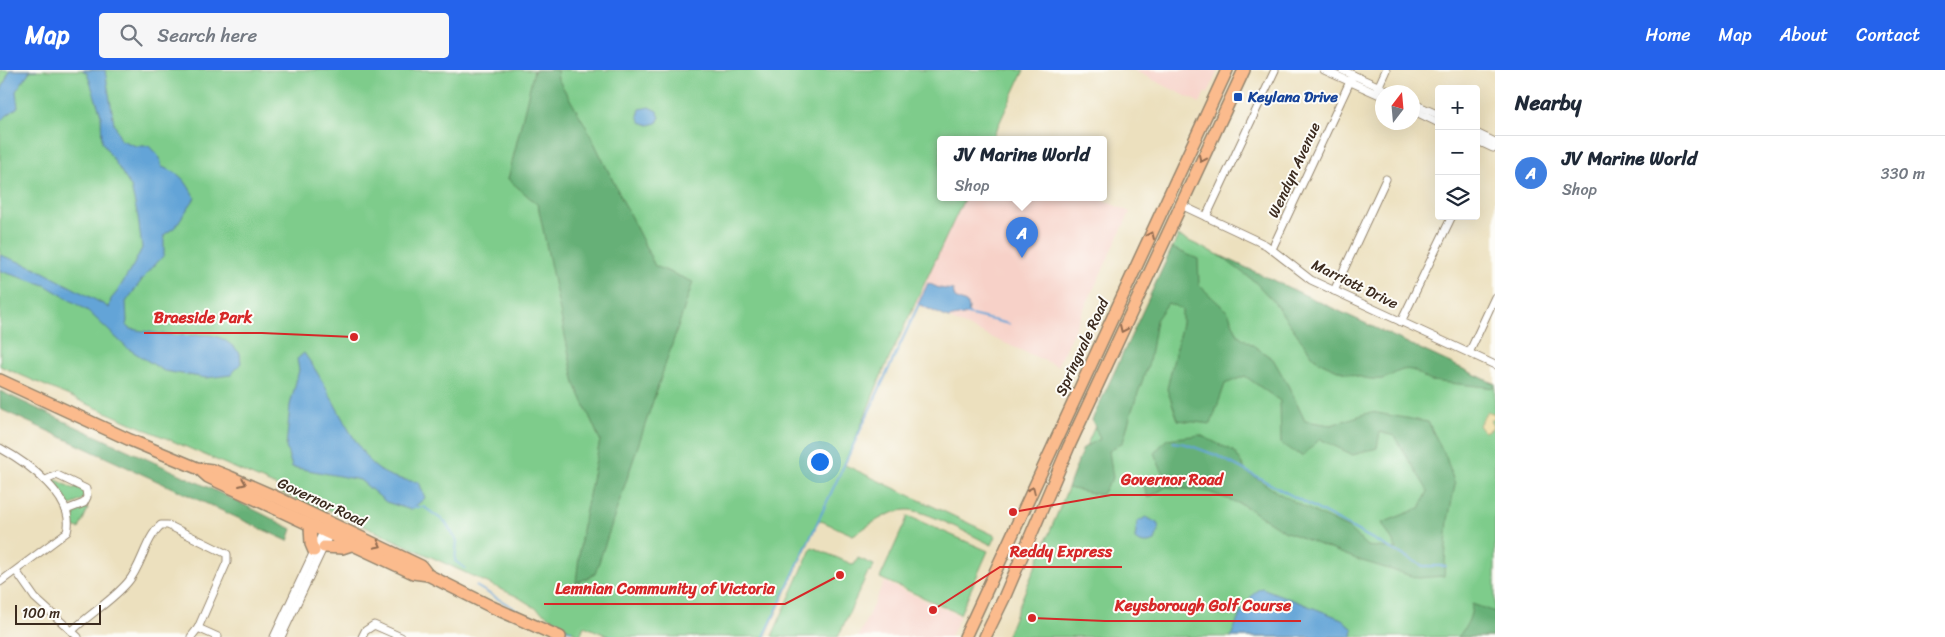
<!DOCTYPE html>
<meta charset="utf-8">
<style>
body{margin:0;font-family:Sriracha,sans-serif;background:#f6f6f7;color:#1f2937}
.controls{position:absolute;right:15px;top:15px;display:grid;overflow:hidden;border-radius:5px;box-shadow:0 5px 20px #0002}
.controls button{width:45px;height:45px;display:grid;place-items:center;padding:0;border:0;border-bottom:1px solid #e0e1e3;background:#fff;color:#1f2937;font:25px sans-serif}
.compass{position:absolute;left:1375px;top:15px;width:45px;height:45px;border-radius:50%;background:#fff;box-shadow:0 5px 20px #0002;rotate:16deg}
.scale{position:absolute;left:15px;bottom:12px;width:86px;box-sizing:border-box;padding-left:5px;border:2px solid #3b2a1e;border-top:0;font-size:14px;line-height:18px;white-space:nowrap;color:#3b2a1e;-webkit-text-stroke:4px #fdfcf7;paint-order:stroke}
.you{position:absolute;left:819px;top:391px;width:18px;height:18px;margin:-12px;border:4px solid #fff;border-radius:50%;background:#1a73e8;box-shadow:0 0 0 8px #1a73e833}
.badge{display:grid;place-items:center;width:32px;height:32px;border-radius:50%;background:#2563eb;color:#fff;font-size:16px;font-weight:700}
.pin{position:absolute;translate:-50% -41px;filter:drop-shadow(0 1px 2px #0008)}
.pin::after{content:'';position:absolute;top:26px;width:18px;height:15px;background:inherit;clip-path:polygon(0 0,100% 0,50% 100%)}
.popup{position:absolute;left:937px;top:66px;width:170px;height:65px;box-sizing:border-box;display:grid;place-content:center;border-radius:5px;background:#fff;filter:drop-shadow(0 1px 4px #0005);font-size:16px;white-space:nowrap;color:#747a83}
.popup b{font-size:19px;color:#1f2937}
.popup::after{content:'';position:absolute;left:50%;top:100%;margin-left:-10px;border:10px solid transparent;border-top-color:#fff}
.list{margin:0;padding:0;list-style:none}
h2{display:flex;justify-content:space-between;align-items:center;height:65px;margin:0;padding:0 20px;font-size:21px}
h2 small{font-size:16px;font-weight:400;color:#747a83}
.list li{display:grid;grid-template-columns:32px 1fr auto;gap:15px;align-items:center;box-sizing:border-box;height:75px;padding:0 20px;border-top:1px solid #e0e1e3}
.list b{display:block;font-size:19px;white-space:nowrap}
.list p{margin:0;font-size:16px;white-space:nowrap;color:#747a83}
.list em{font-size:16px;font-style:normal;color:#747a83}
.icon{flex:none;width:28px;height:28px;fill:none;stroke:currentColor;stroke-width:2;stroke-linecap:round;stroke-linejoin:round}
.map{position:relative;flex:none;width:1495px;height:567px;overflow:hidden}
header{display:flex;align-items:center;gap:30px;box-sizing:border-box;height:70px;padding:0 25px;background:#2563eb;color:#fff}
header strong{font-size:24px}
nav{display:flex;gap:28px;margin-inline-start:auto;font-size:18px}
.search{width:350px;height:45px;background:#f6f6f7;display:flex;align-items:center;gap:12px;box-sizing:border-box;padding:0 18px;border-radius:5px;color:#747a83;font-size:19px}
main{display:flex}
aside{flex:1;background:#fff}
.map>svg:first-child{display:block}
.built{fill:#f7d1c8}
.green{fill:#7ecc8b;stroke:#5c7b54}
.forest{fill:#66b077;stroke:#506d4a}
.sand{fill:#eeda9e;stroke:#94825e}
.water{fill:#64a4d7;stroke:#50677a}
.lines{fill:none;stroke-linecap:round;stroke-linejoin:round}
.stream{stroke:#64a4d7;stroke-width:2}
.minor-casing{stroke:#94856e;stroke-width:9}
.primary-casing{stroke:#94856e;stroke-width:14}
.trunk-casing{stroke:#94856e;stroke-width:14}
.minor{stroke:#fff;stroke-width:7}
.primary{stroke:#fbbb8d;stroke-width:11}
.trunk{stroke:#fbbb8d;stroke-width:11}
.oneway{stroke:#916b50}
.transit-dot{fill:#1a4fb4;stroke:#fdfcf7;stroke-width:2}
.labels{text-anchor:middle;dominant-baseline:central;stroke-width:4;stroke-linejoin:round;paint-order:stroke}
.transit-label{font-size:15px;font-weight:bold;fill:#164399;stroke:#fdfcf7;text-anchor:start}
.street-label{font-size:15px;fill:#3b2a1e;stroke:#fdfcf7}
.leader{fill:none;stroke:#d62828;stroke-width:2}
.callout-dot{fill:#d62828;stroke:#fdfcf7;stroke-width:2}
.callout-label{font-size:16px;text-anchor:middle;font-weight:bold;fill:#d62828;stroke:#fdfcf7;stroke-width:4;stroke-linejoin:round;paint-order:stroke}
</style>
<header>
<strong>Map</strong>
<div class="search"><svg class="icon" aria-label="search" viewBox="0 0 24 24"><circle cx="10" cy="10" r="6"/><path d="M15 15l6 6"/></svg>Search here</div>
<nav><a>Home</a><a>Map</a><a>About</a><a>Contact</a></nav>
</header>
<main>
<div class="map">
<svg width="1495" height="567" viewBox="0 0 1495 567">
<rect width="100%" height="100%" fill="#fdfcf7"/>
<filter id="ink" filterUnits="userSpaceOnUse"><feTurbulence type="fractalNoise" baseFrequency=".02" numOctaves="2"/><feDisplacementMap in="SourceGraphic" scale="10" xChannelSelector="R" yChannelSelector="G"/><feConvolveMatrix kernelMatrix="1 2 1 2 8 2 1 2 1" color-interpolation-filters="sRGB"/></filter>
<filter id="wash" filterUnits="userSpaceOnUse"><feTurbulence type="fractalNoise" baseFrequency=".0096" numOctaves="4" result="noise"/><feDisplacementMap in="SourceGraphic" scale="20" xChannelSelector="R" yChannelSelector="G"/><feGaussianBlur stdDeviation="1.12" result="paint"/><feColorMatrix in="noise" values="0 0 0 0 0 0 0 0 0 0 0 0 0 0 0 0 0 1.4 0 .05"/><feComposite in="paint" operator="in"/></filter>
<g filter="url(#wash)">
<rect width="100%" height="100%" fill="#ece0be"/>
<!-- built -->
<g class="built">
<path d="M1133,0h85l-10,24 -3,-2 -5,11z"/>
<path d="M965,127h131l34,15 -73,154 -142,-62z"/>
<path d="M884,512l76,34 -10,21h-92z"/>
</g>
<!-- green -->
<g class="green">
<path d="M0,0h1024l-32,69h-51v58h24l-84,179 -36,89 151,71 -4,9c-18,-8 -69,-37 -86,-35 -19,1 -37,16 -53,25l-34,-15 -54,117h-154l-27,-11 -4,10 -62,-39 -191,-88 -3,3 -44,-20 -4,-6 -276,-120z"/>
<path d="M1178,166l317,148v253h-489l62,-149z"/>
<path d="M55,409l19,10 2,-3 9,6 -2,7 -7,4 -8,3 -16,-20v-4z"/>
<path d="M82,436l6,3 -9,20 -6,-2 -2,-13 3,-5z"/>
<path d="M908,446l80,35 -28,63 -80,-36z"/>
<path d="M812,477l42,18 4,-7 16,7 -3,8 -3,-1 -30,65h-63l-3,-1z"/>
</g>
<!-- forest -->
<g class="forest">
<path d="M534,0h23l1,9 29,49 68,138 38,16 -98,292 -19,9 6,-53 18,-90 -25,-56 -37,-179 -30,-26z"/>
<path d="M1172,178l26,11 1,26 29,27 10,23 35,24 16,28 16,34 26,4 40,-13 57,10 18,35 9,28 -7,35 -4,56 -26,2 -59,-18 -75,-29 -41,-26 -34,-13 -43,-5 -18,11 -5,-15 20,-9 -9,-21 13,-14 33,-4 35,17 11,19 32,22 32,17 38,18 19,18 30,3 -15,-26 38,-15 8,-17 -34,-55 -14,-4 -3,16 -24,7 -33,-16 -18,17 -21,-12 -1,-43 -35,-25 -20,8 -14,40 -33,-4 -11,-31 15,-66v-14l-14,-6 -12,17 -7,42 -18,51 -8,29 -14,9 4,27 -12,17 -33,-7 15,-40 17,-9 -8,-19z"/>
<path d="M1219,185l276,129v4l-64,-7c-8,-3 -14,-10 -20,-11 -11,-3 -19,7 -29,9 -16,3 -53,-11 -67,-20l-42,-58 -19,-20z"/>
<path d="M0,321c97,47 197,88 292,138l-4,12 -288,-132z"/>
<path d="M1472,534l23,8v25h-37c8,-10 14,-20 14,-33z"/>
</g>
<!-- sand -->
<path class="sand" d="M1487,342l7,1 1,5 -5,3 3,5 -2,3 -7,3 -5,-7z"/>
<!-- water -->
<g class="water">
<path d="M10,0h27l-7,1 -14,20 2,16 -18,14v-28z"/>
<path d="M82,0h23l9,53 7,17 15,6h13l11,12 2,9c20,7 23,13 33,31l-20,29 -11,8v20l-20,22 -18,25 1,19 -1,4 5,4c14,2 28,5 42,6 33,3 40,-9 67,18l1,10 -10,12 -25,3 -42,-7 -37,-23 -39,-37 -43,-26 -45,-14v-16l34,12 69,37 6,4 2,-9 6,-7 17,-28 8,-16 -4,-31 -7,-30 -29,-45 -1,-27 -14,-42z"/>
<path d="M649,37l8,4 3,6 -3,6 -8,2 -8,-3 -3,-6 2,-7z"/>
<path d="M928,213l11,5 14,2 2,8 13,6 1,5 -1,5 -20,4 -30,-14z"/>
<path d="M304,283c21,28 34,61 53,90 5,7 9,16 16,22 13,12 29,15 46,17l6,16 -14,12 -25,-8 -26,-22 -68,-13 -6,-20 4,-42 9,-35 -2,-11z"/>
<path d="M1146,447l11,6 2,4 -4,14c-6,3 -15,3 -20,-2l2,-17z"/>
<path d="M1262,518l80,31 11,10 -1,8h-121c4,-12 18,-46 31,-49z"/>
</g>
<g class="lines">
<!-- stream -->
<g class="stream">
<path d="M967,244l42,10"/>
<path d="M1173,372l13,2 32,12 205,110h23"/>
<path d="M414,437h10l21,15 12,19 -2,20 10,7"/>
<path d="M476,516l43,25"/>
<path d="M530,546l41,15"/>
<path d="M609,566l6,1"/>
<path d="M764,567l155,-333"/>
</g>
</g>
</g>
<g filter="url(#ink)">
<g class="lines">
<defs>
<g id="minor">
<path d="M1324,0l58,26"/>
<path d="M1342,0l49,22"/>
<path d="M1377,20l9,-20"/>
<path d="M1412,33l27,12"/>
<path d="M1412,40l27,13"/>
<path d="M1476,63l19,9"/>
<path d="M1476,70l17,8"/>
<path d="M1181,135l85,40 45,35 184,85"/>
<path d="M1206,147l69,-147"/>
<path d="M1272,179l81,-174"/>
<path d="M1334,221l52,-112"/>
<path d="M1401,252l51,-106"/>
<path d="M1469,283l26,-56"/>
<path d="M0,378c26,14 77,50 67,84l-67,50"/>
<path d="M46,410l11,-5 29,14 1,8 -3,6 -18,7"/>
<path d="M16,501l19,27 43,39"/>
<path d="M198,558l20,9"/>
<path d="M72,561c17,-17 40,-30 56,-49 14,-16 17,-43 33,-57h7l59,29v8l-29,66 -7,9"/>
<path d="M274,567l51,-109"/>
<path d="M281,567l50,-106"/>
<path d="M362,567l3,-6 9,-6 27,12"/>
</g>
<g id="primary">
<path d="M0,310l130,60 67,28 15,2 18,7 48,21 143,68 7,9 64,32 68,30"/>
<path d="M199,399l9,8 205,96 15,2"/>
<path d="M310,456l1,18 3,7"/>
<path d="M324,477l18,1 9,-3"/>
</g>
<g id="trunk">
<path d="M965,567l262,-567"/>
<path d="M985,567l19,-39 65,-152 175,-376"/>
</g>
</defs>
<!-- minor casing -->
<use href="#minor" class="minor-casing"/>
<!-- primary casing -->
<use href="#primary" class="primary-casing"/>
<!-- trunk casing -->
<use href="#trunk" class="trunk-casing"/>
<!-- minor -->
<use href="#minor" class="minor"/>
<!-- primary -->
<use href="#primary" class="primary"/>
<!-- trunk -->
<use href="#trunk" class="trunk"/>
</g>
<!-- one-way arrows -->
<defs><path id="oneway-chevron" d="M-2-3.5L2.5 0L-2 3.5" fill="none" stroke-width="1.6" stroke-linecap="round" stroke-linejoin="round" transform="scale(1.25)"/></defs>
<g class="oneway">
<use href="#oneway-chevron" transform="translate(1202 89) rotate(115)"/>
<use href="#oneway-chevron" transform="translate(1151 165) rotate(-65)"/>
<use href="#oneway-chevron" transform="translate(1123 259) rotate(115)"/>
<use href="#oneway-chevron" transform="translate(243 413) rotate(23)"/>
<use href="#oneway-chevron" transform="translate(1032 420) rotate(-65)"/>
<use href="#oneway-chevron" transform="translate(378 475) rotate(26)"/>
</g>
</g>
<!-- markers -->
<rect class="transit-dot" x="1233" y="22" width="10" height="10" rx="2.5"/>
<g class="labels">
<!-- transit labels -->
<g class="transit-label">
<text x="1248" y="27">Keylana Drive</text>
</g>
<!-- street labels -->
<g class="street-label">
<text transform="translate(1294 100) rotate(-65)">Wendyn Avenue</text>
<text transform="translate(1355 214) rotate(26)">Marriott Drive</text>
<text transform="translate(1082 277) rotate(-65)">Springvale Road</text>
<text transform="translate(322 432) rotate(25)">Governor Road</text>
</g>
</g>
<!-- callouts -->
<path class="leader" d="M354 267L262 263H144M1013 442L1111 425H1233M933 540L1000 497H1122M840 505L785 534H544M1032 548L1105 551H1301"/>
<g class="callout-dot">
<circle cx="354" cy="267" r="5"/>
<circle cx="1013" cy="442" r="5"/>
<circle cx="933" cy="540" r="5"/>
<circle cx="840" cy="505" r="5"/>
<circle cx="1032" cy="548" r="5"/>
</g>
<g class="callout-label">
<text x="203" y="253">Braeside Park</text>
<text x="1172" y="415">Governor Road</text>
<text x="1061" y="487">Reddy Express</text>
<text x="665" y="524">Lemnian Community of Victoria</text>
<text x="1203" y="541">Keysborough Golf Course</text>
</g>
</svg>
<div class="controls">
<button>+</button>
<button>−</button>
<button><svg class="icon" aria-label="layers" viewBox="0 0 24 24"><path d="M12 4l9 5-9 5-9-5zM3 14l9 5 9-5"/></svg></button>
</div>
<svg class="compass" viewBox="-18 -18 36 36"><path d="M0-13l5 13h-10z" fill="#e53935"/><path d="M0 13l5-13h-10z" fill="#747a83"/></svg>
<div class="scale">100 m</div>
<div class="you"></div>
<div class="pin badge" style="left:1022px;top:188px;background:#3f7fe0">A</div>
<div class="popup"><b>JV Marine World</b>Shop</div>
</div>
<aside>
<h2>Nearby<small></small></h2>
<ul class="list">
<li><span class="badge" style="background:#3f7fe0">A</span><div><b>JV Marine World</b><p>Shop</p></div><em>330 m</em></li>
</ul>
</aside>
</main>
